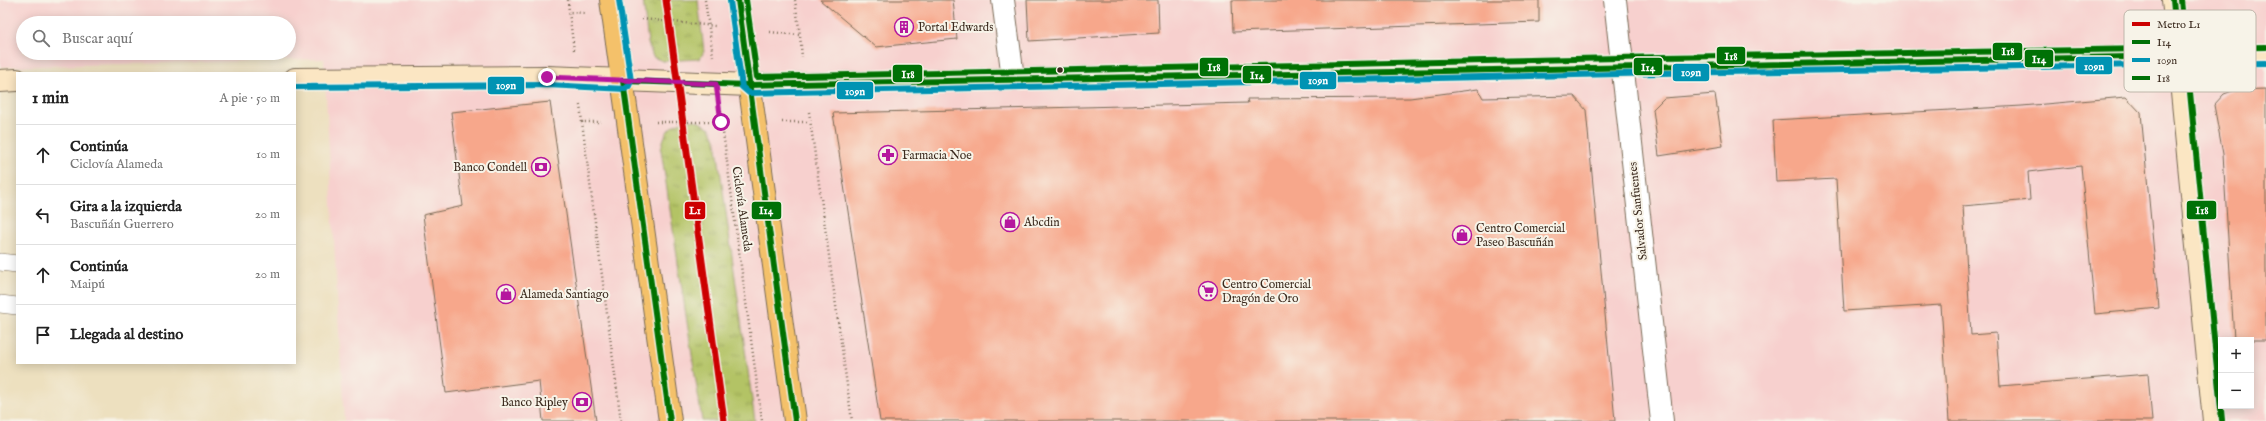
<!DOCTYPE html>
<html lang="es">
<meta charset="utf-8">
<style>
body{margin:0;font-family:"IM FELL English",serif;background:#f2f2f2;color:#222}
.controls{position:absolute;right:12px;bottom:12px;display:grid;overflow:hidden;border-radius:0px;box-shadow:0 2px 10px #0003}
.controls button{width:36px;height:36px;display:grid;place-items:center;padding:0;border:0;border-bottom:1px solid #e0e0e0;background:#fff;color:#222;font:20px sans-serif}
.stop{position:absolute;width:12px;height:12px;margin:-9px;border:3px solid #b5179e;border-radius:50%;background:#fff}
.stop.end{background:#b5179e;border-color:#fff;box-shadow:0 1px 4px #0008}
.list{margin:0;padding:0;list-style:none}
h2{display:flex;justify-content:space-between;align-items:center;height:52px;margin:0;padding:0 16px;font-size:17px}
h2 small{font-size:13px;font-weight:400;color:#767676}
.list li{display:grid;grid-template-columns:26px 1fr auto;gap:12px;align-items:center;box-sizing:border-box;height:60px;padding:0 16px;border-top:1px solid #e0e0e0}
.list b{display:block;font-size:15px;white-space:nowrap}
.list p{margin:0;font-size:13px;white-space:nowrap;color:#767676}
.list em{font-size:13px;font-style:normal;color:#767676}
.icon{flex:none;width:22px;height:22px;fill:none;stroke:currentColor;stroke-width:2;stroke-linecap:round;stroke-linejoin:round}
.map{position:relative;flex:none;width:2266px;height:421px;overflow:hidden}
.search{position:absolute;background:#fff;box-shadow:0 2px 10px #0003;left:16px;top:16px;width:280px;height:44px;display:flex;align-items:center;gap:10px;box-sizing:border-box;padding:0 14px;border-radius:22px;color:#767676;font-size:15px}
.panel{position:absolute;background:#fff;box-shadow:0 2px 10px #0003;left:16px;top:72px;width:280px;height:292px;border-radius:0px}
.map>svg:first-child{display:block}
.built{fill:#f7d0ce;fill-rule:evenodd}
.park{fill:url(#park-tufts);stroke:#777642}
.building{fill:#f7a78b}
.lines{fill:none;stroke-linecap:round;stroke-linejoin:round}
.lane-casing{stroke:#796a56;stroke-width:18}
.street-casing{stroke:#796a56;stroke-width:24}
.secondary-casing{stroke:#796a56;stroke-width:24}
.primary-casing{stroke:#796a56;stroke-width:24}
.path{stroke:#796a56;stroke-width:2.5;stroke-dasharray:1 3;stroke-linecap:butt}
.lane{stroke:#fff;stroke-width:17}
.street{stroke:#fff;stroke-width:22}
.secondary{stroke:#fbe6c3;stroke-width:22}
.primary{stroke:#f4c16a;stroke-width:22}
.bus-1-casing{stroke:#f7f3e8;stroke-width:9}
.bus-2-casing{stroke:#f7f3e8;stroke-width:9}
.bus-3-casing{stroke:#f7f3e8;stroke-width:9}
.bus-1{stroke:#007106;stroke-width:6}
.bus-2{stroke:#0093b3;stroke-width:6}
.bus-3{stroke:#007106;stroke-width:6}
.metro-1-casing{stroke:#f7f3e8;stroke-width:10}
.metro-1{stroke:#c00;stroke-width:7}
.route{stroke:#b5179e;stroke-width:5}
.bus-dot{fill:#3b2a1e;stroke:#f7f3e8;stroke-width:1.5}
.labels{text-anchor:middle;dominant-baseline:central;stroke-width:4;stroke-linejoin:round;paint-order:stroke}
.poi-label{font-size:12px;fill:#3b2a1e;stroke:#f7f3e8;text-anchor:start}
.street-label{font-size:12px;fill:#3b2a1e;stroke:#f7f3e8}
.key{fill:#f7f3e8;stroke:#bfb7ab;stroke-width:1}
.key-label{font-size:11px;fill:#3b2a1e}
.line-badge{stroke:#f7f3e8;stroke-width:1.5}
.badge-label{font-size:11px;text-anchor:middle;font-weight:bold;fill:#fff}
</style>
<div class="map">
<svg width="2266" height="421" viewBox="0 0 2266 421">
<defs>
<pattern id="park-tufts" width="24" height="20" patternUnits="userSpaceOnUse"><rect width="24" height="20" fill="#b3c365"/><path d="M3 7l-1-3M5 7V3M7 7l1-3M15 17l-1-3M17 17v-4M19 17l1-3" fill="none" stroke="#939f53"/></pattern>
</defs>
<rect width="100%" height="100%" fill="#f7f3e8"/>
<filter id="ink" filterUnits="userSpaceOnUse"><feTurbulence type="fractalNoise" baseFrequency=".025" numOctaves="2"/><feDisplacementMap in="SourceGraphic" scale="8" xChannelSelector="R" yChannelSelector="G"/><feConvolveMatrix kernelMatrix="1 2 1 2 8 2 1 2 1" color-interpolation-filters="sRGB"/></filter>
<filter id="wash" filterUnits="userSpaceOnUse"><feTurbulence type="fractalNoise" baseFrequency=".012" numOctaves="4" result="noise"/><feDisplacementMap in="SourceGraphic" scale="16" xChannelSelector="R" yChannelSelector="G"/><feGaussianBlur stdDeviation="0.9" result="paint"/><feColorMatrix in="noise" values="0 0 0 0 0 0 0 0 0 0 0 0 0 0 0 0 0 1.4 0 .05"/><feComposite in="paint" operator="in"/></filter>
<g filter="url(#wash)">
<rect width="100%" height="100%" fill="#ede0bf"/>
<!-- built -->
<path class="built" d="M0,0h2266v421h-1922l-20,-362 -324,8zM23,23h266v30h-266zM2221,340h30v66h-30z"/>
<!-- park -->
<g class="park">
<path d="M643,0h55l6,51 -4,8 -37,2 -10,-4 -5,-14z"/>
<path d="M696,120l14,8 6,13 39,280h-53l-41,-271c4,-22 12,-29 35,-30z"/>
</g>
<g id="blocks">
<!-- building -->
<g class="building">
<path d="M820,0h133l4,39 -81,8z"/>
<path d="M1027,0h131l1,33 -130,8z"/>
<path d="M1232,0h307v22l-306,10z"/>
<path d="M1478,89l5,9 91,-2 12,14 29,311h-735l-47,-308 415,-10 -1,-4 163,-1z"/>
<path d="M2266,89v251h-32l-11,-186 -9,-49 10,-11 11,-4z"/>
<path d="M1715,94l8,52 -64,10 -6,-47 11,-11z"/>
<path d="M2126,97l15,16 18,195 -64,6 -14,-148 -53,6 2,28 -67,6 8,129 25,-2 4,53 148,-12 4,47h-203l-8,-116 -97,6 -8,-132 -60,3 -3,-62 249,-14z"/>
<path d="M550,102l13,91 33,228h-53l-4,-40 -93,12 -23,-178 40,-9 -12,-94z"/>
</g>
</g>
</g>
<g filter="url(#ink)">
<use href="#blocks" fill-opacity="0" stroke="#796a56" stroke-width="1"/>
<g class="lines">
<defs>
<g id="lane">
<path d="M0,262l17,2"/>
<path d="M0,304l17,2"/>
</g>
<g id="street">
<path d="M1003,0l10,78"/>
<path d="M1615,0l47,421"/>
</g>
<g id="secondary">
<path d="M2173,0l41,421"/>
<path d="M295,79l252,-2 203,8 913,-20 603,-10"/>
<path d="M0,81l17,-1"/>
</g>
<g id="primary">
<path d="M611,0l59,421"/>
<path d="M738,0l57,421"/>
</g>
</defs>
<!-- lane casing -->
<use href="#lane" class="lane-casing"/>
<!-- street casing -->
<use href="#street" class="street-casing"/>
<!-- secondary casing -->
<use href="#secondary" class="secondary-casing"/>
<!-- primary casing -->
<use href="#primary" class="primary-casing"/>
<!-- path -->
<g class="path">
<path d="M568,0l1,12"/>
<path d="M705,0l8,56"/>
<path d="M795,0l5,35"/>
<path d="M642,19l73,7"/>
<path d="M770,32l30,3 2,22"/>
<path d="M574,50l-5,-38 16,1"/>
<path d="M580,105l2,17h19"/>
<path d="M720,110l42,311"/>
<path d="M809,112l43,309"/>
<path d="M582,122l39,299"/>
<path d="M656,122h71"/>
<path d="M782,122h28"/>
</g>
<!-- lane -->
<use href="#lane" class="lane"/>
<!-- street -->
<use href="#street" class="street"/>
<!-- secondary -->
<use href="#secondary" class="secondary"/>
<!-- primary -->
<use href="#primary" class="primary"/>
<defs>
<g id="bus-1">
<path d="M738,0l57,421"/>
<path d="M670,421l-47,-340 127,4 1428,-29 -5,-56"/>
</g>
<g id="bus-2">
<path d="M730,1l12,86 7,6 914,-20 603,-10"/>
<path d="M295,87l252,-2 78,4 4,-3 2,-5 -12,-81"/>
</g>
<g id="bus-3">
<path d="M746,0l11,77 906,-20 603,-10"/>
<path d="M2181,0l41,420"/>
</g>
</defs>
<!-- bus-1 casing -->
<use href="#bus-1" class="bus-1-casing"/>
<!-- bus-2 casing -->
<use href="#bus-2" class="bus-2-casing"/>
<!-- bus-3 casing -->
<use href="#bus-3" class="bus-3-casing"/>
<!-- bus-1 -->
<use href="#bus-1" class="bus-1"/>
<!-- bus-2 -->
<use href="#bus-2" class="bus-2"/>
<!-- bus-3 -->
<use href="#bus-3" class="bus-3"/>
<defs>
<path id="metro-1" d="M666,0l58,421"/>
</defs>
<!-- metro-1 casing -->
<use href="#metro-1" class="metro-1-casing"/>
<!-- metro-1 -->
<use href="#metro-1" class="metro-1"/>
</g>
</g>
<g class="lines" filter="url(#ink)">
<!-- route -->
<path class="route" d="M547,77l169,7 5,38"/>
</g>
<!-- icons -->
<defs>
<symbol id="building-ring" viewBox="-11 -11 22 22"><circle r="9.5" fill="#f7f3e8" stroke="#b5179e" stroke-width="1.5"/><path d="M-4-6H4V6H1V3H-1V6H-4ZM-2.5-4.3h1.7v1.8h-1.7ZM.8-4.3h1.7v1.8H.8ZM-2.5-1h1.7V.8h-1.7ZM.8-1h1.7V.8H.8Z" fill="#b5179e"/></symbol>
<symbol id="pharmacy-ring" viewBox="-11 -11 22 22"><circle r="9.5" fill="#f7f3e8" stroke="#b5179e" stroke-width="1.5"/><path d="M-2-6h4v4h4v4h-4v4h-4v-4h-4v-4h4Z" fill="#b5179e"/></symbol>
<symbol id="bank-ring" viewBox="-11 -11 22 22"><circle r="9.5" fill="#f7f3e8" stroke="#b5179e" stroke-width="1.5"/><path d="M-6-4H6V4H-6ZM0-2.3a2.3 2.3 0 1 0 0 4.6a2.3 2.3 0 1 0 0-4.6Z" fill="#b5179e"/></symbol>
<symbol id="shop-ring" viewBox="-11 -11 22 22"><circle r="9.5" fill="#f7f3e8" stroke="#b5179e" stroke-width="1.5"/><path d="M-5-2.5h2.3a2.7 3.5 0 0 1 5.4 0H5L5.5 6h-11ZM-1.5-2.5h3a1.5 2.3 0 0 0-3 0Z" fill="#b5179e"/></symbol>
<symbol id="supermarket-ring" viewBox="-11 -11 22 22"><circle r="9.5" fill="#f7f3e8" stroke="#b5179e" stroke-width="1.5"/><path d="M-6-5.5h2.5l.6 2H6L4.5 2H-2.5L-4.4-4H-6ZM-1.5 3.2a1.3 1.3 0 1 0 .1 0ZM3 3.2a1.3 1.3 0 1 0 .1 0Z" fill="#b5179e"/></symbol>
</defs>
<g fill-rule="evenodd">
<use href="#building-ring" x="893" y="16" width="22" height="22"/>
<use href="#pharmacy-ring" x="877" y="144" width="22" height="22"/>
<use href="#bank-ring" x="530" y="156" width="22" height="22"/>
<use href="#shop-ring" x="999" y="211" width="22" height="22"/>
<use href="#shop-ring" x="1451" y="224" width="22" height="22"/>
<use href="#supermarket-ring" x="1197" y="280" width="22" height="22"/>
<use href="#shop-ring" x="495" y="283" width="22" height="22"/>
<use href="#bank-ring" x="571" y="391" width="22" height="22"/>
</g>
<!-- markers -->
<circle class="bus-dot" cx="1060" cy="70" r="3.5"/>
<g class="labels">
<!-- poi labels -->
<g class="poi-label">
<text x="918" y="27">Portal Edwards</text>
<text x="902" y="155">Farmacia Noe</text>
<text x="527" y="167" text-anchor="end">Banco Condell</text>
<text x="1024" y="222">Abcdin</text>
<text x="1476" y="228">Centro Comercial<tspan x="1476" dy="14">Paseo Bascuñán</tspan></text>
<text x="1222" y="284">Centro Comercial<tspan x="1222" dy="14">Dragón de Oro</tspan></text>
<text x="520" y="294">Alameda Santiago</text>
<text x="568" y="402" text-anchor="end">Banco Ripley</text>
</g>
<!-- street labels -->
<g class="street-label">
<text transform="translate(742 209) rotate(82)">Ciclovía Alameda</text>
<text transform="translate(1638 211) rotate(-96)">Salvador Sanfuentes</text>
</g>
</g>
<!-- legend -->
<rect x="2124" y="10" width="132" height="82" rx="6" class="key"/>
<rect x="2132" y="22" width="18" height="4" fill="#c00"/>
<rect x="2132" y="40" width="18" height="4" fill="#007106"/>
<rect x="2132" y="58" width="18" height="4" fill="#0093b3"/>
<rect x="2132" y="76" width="18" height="4" fill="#007106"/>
<g class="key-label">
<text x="2157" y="28">Metro L1</text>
<text x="2157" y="46">I14</text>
<text x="2157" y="64">109n</text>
<text x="2157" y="82">I18</text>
</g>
<g class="line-badge">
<rect x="1992" y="42" width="31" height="19" rx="4" fill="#007106"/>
<rect x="1716" y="46" width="30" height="19" rx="4" fill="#007106"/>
<rect x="2024" y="49" width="30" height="19" rx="4" fill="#007106"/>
<rect x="2075" y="56" width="38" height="19" rx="4" fill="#0093b3"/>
<rect x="1633" y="57" width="30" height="19" rx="4" fill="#007106"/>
<rect x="1199" y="57" width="30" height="20" rx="4" fill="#007106"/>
<rect x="1672" y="63" width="38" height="19" rx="4" fill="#0093b3"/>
<rect x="892" y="64" width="31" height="19" rx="4" fill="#007106"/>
<rect x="1242" y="65" width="30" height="19" rx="4" fill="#007106"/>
<rect x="1299" y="71" width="38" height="19" rx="4" fill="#0093b3"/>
<rect x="487" y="76" width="38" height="19" rx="4" fill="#0093b3"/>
<rect x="836" y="81" width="38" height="19" rx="4" fill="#0093b3"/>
<rect x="2186" y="200" width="31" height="20" rx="4" fill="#007106"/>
<rect x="684" y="201" width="22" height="19" rx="4" fill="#c00"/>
<rect x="751" y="201" width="31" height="19" rx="4" fill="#007106"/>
</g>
<g class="badge-label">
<text x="2008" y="55">I18</text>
<text x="1731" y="60">I18</text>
<text x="2039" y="63">I14</text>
<text x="2094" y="70">109n</text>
<text x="1648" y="71">I14</text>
<text x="1214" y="71">I18</text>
<text x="1691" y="76">109n</text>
<text x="908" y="78">I18</text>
<text x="1257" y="79">I14</text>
<text x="1318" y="84">109n</text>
<text x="506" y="89">109n</text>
<text x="855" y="95">109n</text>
<text x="2202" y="214">I18</text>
<text x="695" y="214">L1</text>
<text x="766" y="214">I14</text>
</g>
</svg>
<div class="controls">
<button>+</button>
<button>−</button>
</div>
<div class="stop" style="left:721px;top:122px"></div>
<div class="stop end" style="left:547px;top:77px"></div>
<div class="search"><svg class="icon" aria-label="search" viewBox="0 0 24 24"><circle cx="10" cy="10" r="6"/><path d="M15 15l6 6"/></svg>Buscar aquí</div>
<section class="panel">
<h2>1 min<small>A pie · 50 m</small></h2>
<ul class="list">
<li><svg class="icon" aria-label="ahead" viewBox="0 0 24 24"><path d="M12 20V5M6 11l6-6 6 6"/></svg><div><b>Continúa</b><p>Ciclovía Alameda</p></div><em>10 m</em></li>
<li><svg class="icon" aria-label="left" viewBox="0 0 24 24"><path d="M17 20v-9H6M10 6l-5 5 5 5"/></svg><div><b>Gira a la izquierda</b><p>Bascuñán Guerrero</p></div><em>20 m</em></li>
<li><svg class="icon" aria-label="ahead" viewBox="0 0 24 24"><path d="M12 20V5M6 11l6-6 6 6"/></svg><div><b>Continúa</b><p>Maipú</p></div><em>20 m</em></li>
<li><svg class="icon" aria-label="arrive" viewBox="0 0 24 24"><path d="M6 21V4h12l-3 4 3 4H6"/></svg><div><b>Llegada al destino</b></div></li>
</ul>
</section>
</div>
